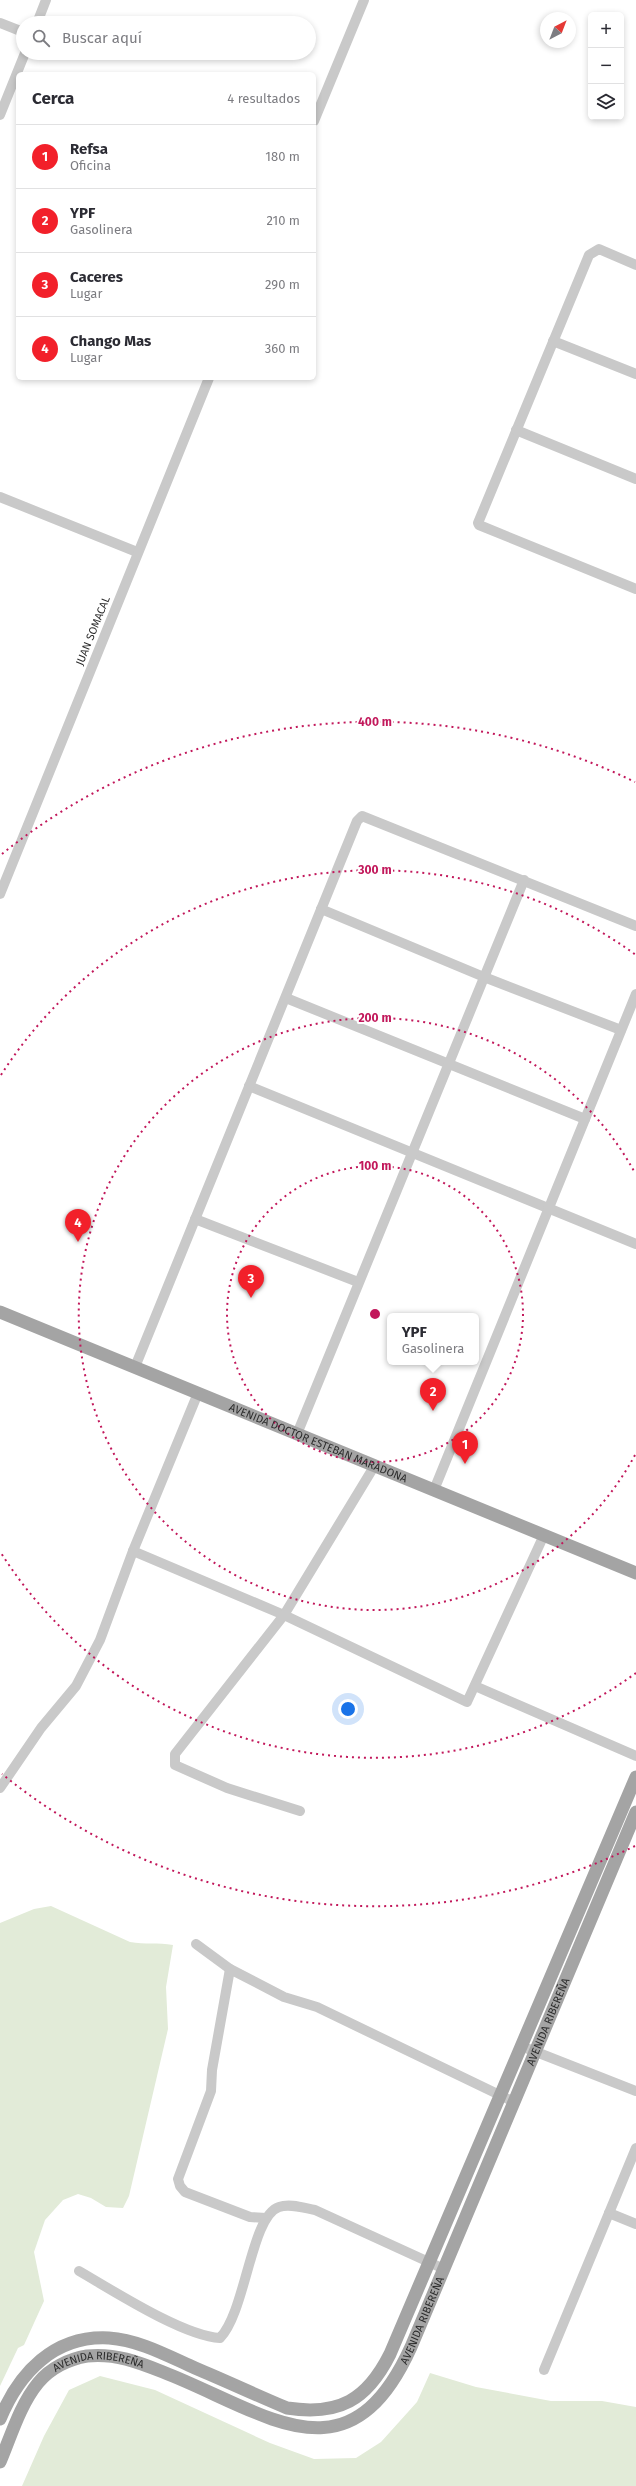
<!DOCTYPE html>
<html lang="es">
<meta charset="utf-8">
<style>
body{margin:0;font-family:"Fira Sans",sans-serif;background:#f2f2f3;color:#2b2b33}
.controls{position:absolute;right:12px;top:12px;display:grid;overflow:hidden;border-radius:6px;box-shadow:0 2px 6px #0003}
.controls button{width:36px;height:36px;display:grid;place-items:center;padding:0;border:0;border-bottom:1px solid #e1e1e2;background:#fff;color:#2b2b33;font:20px sans-serif}
.compass{position:absolute;left:540px;top:12px;width:36px;height:36px;border-radius:50%;background:#fff;box-shadow:0 2px 6px #0003;rotate:42deg}
.you{position:absolute;left:348px;top:1709px;width:14px;height:14px;margin:-10px;border:3px solid #fff;border-radius:50%;background:#1a73e8;box-shadow:0 0 0 6px #1a73e833}
.badge{display:grid;place-items:center;width:26px;height:26px;border-radius:50%;background:#f2202a;color:#fff;font-size:13px;font-weight:700}
.pin{position:absolute;translate:-50% -33px;filter:drop-shadow(0 1px 2px #0008)}
.pin::after{content:'';position:absolute;top:21px;width:14px;height:12px;background:inherit;clip-path:polygon(0 0,100% 0,50% 100%)}
.popup{position:absolute;left:387px;top:1313px;width:92px;height:52px;box-sizing:border-box;display:grid;place-content:center;border-radius:6px;background:#fff;filter:drop-shadow(0 1px 3px #0005);font-size:13px;white-space:nowrap;color:#7c7c81}
.popup b{font-size:15px;color:#2b2b33}
.popup::after{content:'';position:absolute;left:50%;top:100%;margin-left:-8px;border:8px solid transparent;border-top-color:#fff}
.list{margin:0;padding:0;list-style:none}
h2{display:flex;justify-content:space-between;align-items:center;height:52px;margin:0;padding:0 16px;font-size:17px}
h2 small{font-size:13px;font-weight:400;color:#7c7c81}
.list li{display:grid;grid-template-columns:26px 1fr auto;gap:12px;align-items:center;box-sizing:border-box;height:64px;padding:0 16px;border-top:1px solid #e1e1e2}
.list b{display:block;font-size:15px;white-space:nowrap}
.list p{margin:0;font-size:13px;white-space:nowrap;color:#7c7c81}
.list em{font-size:13px;font-style:normal;color:#7c7c81}
.icon{flex:none;width:22px;height:22px;fill:none;stroke:currentColor;stroke-width:2;stroke-linecap:round;stroke-linejoin:round}
.map{position:relative;flex:none;width:636px;height:2486px;overflow:hidden}
.search{position:absolute;background:#fff;box-shadow:0 2px 6px #0003;left:16px;top:16px;width:300px;height:44px;display:flex;align-items:center;gap:10px;box-sizing:border-box;padding:0 14px;border-radius:22px;color:#7c7c81;font-size:15px}
.panel{position:absolute;background:#fff;box-shadow:0 2px 6px #0003;left:16px;top:72px;width:300px;height:308px;border-radius:6px}
.map>svg:first-child{display:block}
.green{fill:#e2ebd8}
.lines{fill:none;stroke-linecap:round;stroke-linejoin:round}
.minor{stroke:#c9c9c9;stroke-width:10}
.major{stroke:#a4a4a4;stroke-width:13}
.ring{fill:none;stroke:#c2185b;stroke-width:2;stroke-dasharray:2 4}
.labels{text-anchor:middle;dominant-baseline:central;stroke-width:4;stroke-linejoin:round;paint-order:stroke}
.street-label{font-size:11px;fill:#2c2c2c;stroke:#fff}
.centre{fill:#c2185b;stroke:#fff;stroke-width:2}
.ring-label{font-size:12px;text-anchor:middle;font-weight:bold;fill:#c2185b;stroke:#fff;stroke-width:4;stroke-linejoin:round;paint-order:stroke}
</style>
<div class="map">
<svg width="636" height="2486" viewBox="0 0 636 2486">
<rect width="100%" height="100%" fill="#fff"/>
<!-- green -->
<g class="green">
<path d="M51,1906l79,36c15,3 28,0 43,3l-7,42 2,42 -39,167 -6,12 -17,-1 -15,-9 -13,-4 -15,6 -18,20 -11,32 10,49 -20,44 -6,3 -18,38v-463l34,-14z"/>
<path d="M430,2373l46,14 75,14h51l34,6v79h-614l22,-50 25,-46 31,-14 55,14 115,53 44,16 42,-1 25,-16 36,-40z"/>
</g>
<g class="lines">
<!-- minor -->
<g class="minor">
<path d="M0,23l23,9"/>
<path d="M37,23l9,-23"/>
<path d="M0,115l25,-62"/>
<path d="M314,121l50,-121"/>
<path d="M636,265l-37,-16 -10,6 -111,268 1,2 157,64"/>
<path d="M553,341l83,33"/>
<path d="M516,430l120,49"/>
<path d="M0,497l137,55"/>
<path d="M0,894l209,-516"/>
<path d="M321,909l163,68 137,53"/>
<path d="M286,998l299,121"/>
<path d="M249,1086l387,158"/>
<path d="M195,1219l163,63"/>
<path d="M135,1367l222,-546 5,-5 274,110"/>
<path d="M297,1434l227,-554"/>
<path d="M434,1490l202,-496"/>
<path d="M133,1551l151,64 183,87 77,-167"/>
<path d="M475,1686l161,70"/>
<path d="M0,1788l41,-60 35,-42 24,-46 33,-89 65,-158"/>
<path d="M300,1811l-73,-23 -52,-23v-11l109,-139 91,-150"/>
<path d="M196,1944l34,25"/>
<path d="M521,2046l115,45"/>
<path d="M609,2213l27,11"/>
<path d="M266,2218l-16,-1 -65,-25 -5,-6 -2,-7 33,-88 1,-21 18,-101 54,28 33,10 197,95"/>
<path d="M79,2271c33,19 104,65 141,67 26,-27 31,-122 59,-131 11,-4 25,1 36,3l129,59"/>
<path d="M544,2370l92,-222"/>
</g>
<!-- major -->
<g class="major">
<path id="s1" d="M0,1312l636,261"/>
<path d="M0,2419c19,-46 54,-84 109,-81 30,2 59,18 86,30 31,13 61,27 92,40 52,8 80,-8 103,-54l246,-577"/>
<path id="s2" d="M0,2462c11,-26 20,-57 38,-79 12,-15 31,-24 49,-27 28,-3 51,6 76,16 103,40 185,114 248,-25l225,-535"/>
</g>
</g>
<!-- distance rings -->
<g class="ring">
<circle cx="375" cy="1314" r="148"/>
<path d="M635 1455A296 296 0 1 1 635 1173"/>
<path d="M636 1673A444 444 0 0 1 1 1553M1 1075A444 444 0 0 1 636 955"/>
<path d="M635 1846A592 592 0 0 1 2 1774M2 854A592 592 0 0 1 635 782"/>
</g>
<g class="labels">
<!-- street labels -->
<g class="street-label">
<text transform="translate(93 631) rotate(-68)">JUAN SOMACAL</text>
<text stroke="none"><textPath href="#s1" startOffset="344">AVENIDA DOCTOR ESTEBAN MARADONA</textPath></text>
<text stroke="none"><textPath href="#s2" startOffset="873">AVENIDA RIBEREÑA</textPath></text>
<text stroke="none"><textPath href="#s2" startOffset="549">AVENIDA RIBEREÑA</textPath></text>
<text stroke="none"><textPath href="#s2" startOffset="156">AVENIDA RIBEREÑA</textPath></text>
</g>
</g>
<circle cx="375" cy="1314" r="6" class="centre"/>
<g class="ring-label">
<text x="375" y="726">400 m</text>
<text x="375" y="874">300 m</text>
<text x="375" y="1022">200 m</text>
<text x="375" y="1170">100 m</text>
</g>
</svg>
<div class="controls">
<button>+</button>
<button>−</button>
<button><svg class="icon" aria-label="layers" viewBox="0 0 24 24"><path d="M12 4l9 5-9 5-9-5zM3 14l9 5 9-5"/></svg></button>
</div>
<svg class="compass" viewBox="-18 -18 36 36"><path d="M0-13l5 13h-10z" fill="#e53935"/><path d="M0 13l5-13h-10z" fill="#7c7c81"/></svg>
<div class="you"></div>
<div class="pin badge" style="left:465px;top:1464px">1</div>
<div class="pin badge" style="left:433px;top:1411px">2</div>
<div class="popup"><b>YPF</b>Gasolinera</div>
<div class="pin badge" style="left:251px;top:1298px">3</div>
<div class="pin badge" style="left:78px;top:1242px">4</div>
<div class="search"><svg class="icon" aria-label="search" viewBox="0 0 24 24"><circle cx="10" cy="10" r="6"/><path d="M15 15l6 6"/></svg>Buscar aquí</div>
<section class="panel">
<h2>Cerca<small>4 resultados</small></h2>
<ul class="list">
<li><span class="badge">1</span><div><b>Refsa</b><p>Oficina</p></div><em>180 m</em></li>
<li><span class="badge">2</span><div><b>YPF</b><p>Gasolinera</p></div><em>210 m</em></li>
<li><span class="badge">3</span><div><b>Caceres</b><p>Lugar</p></div><em>290 m</em></li>
<li><span class="badge">4</span><div><b>Chango Mas</b><p>Lugar</p></div><em>360 m</em></li>
</ul>
</section>
</div>
